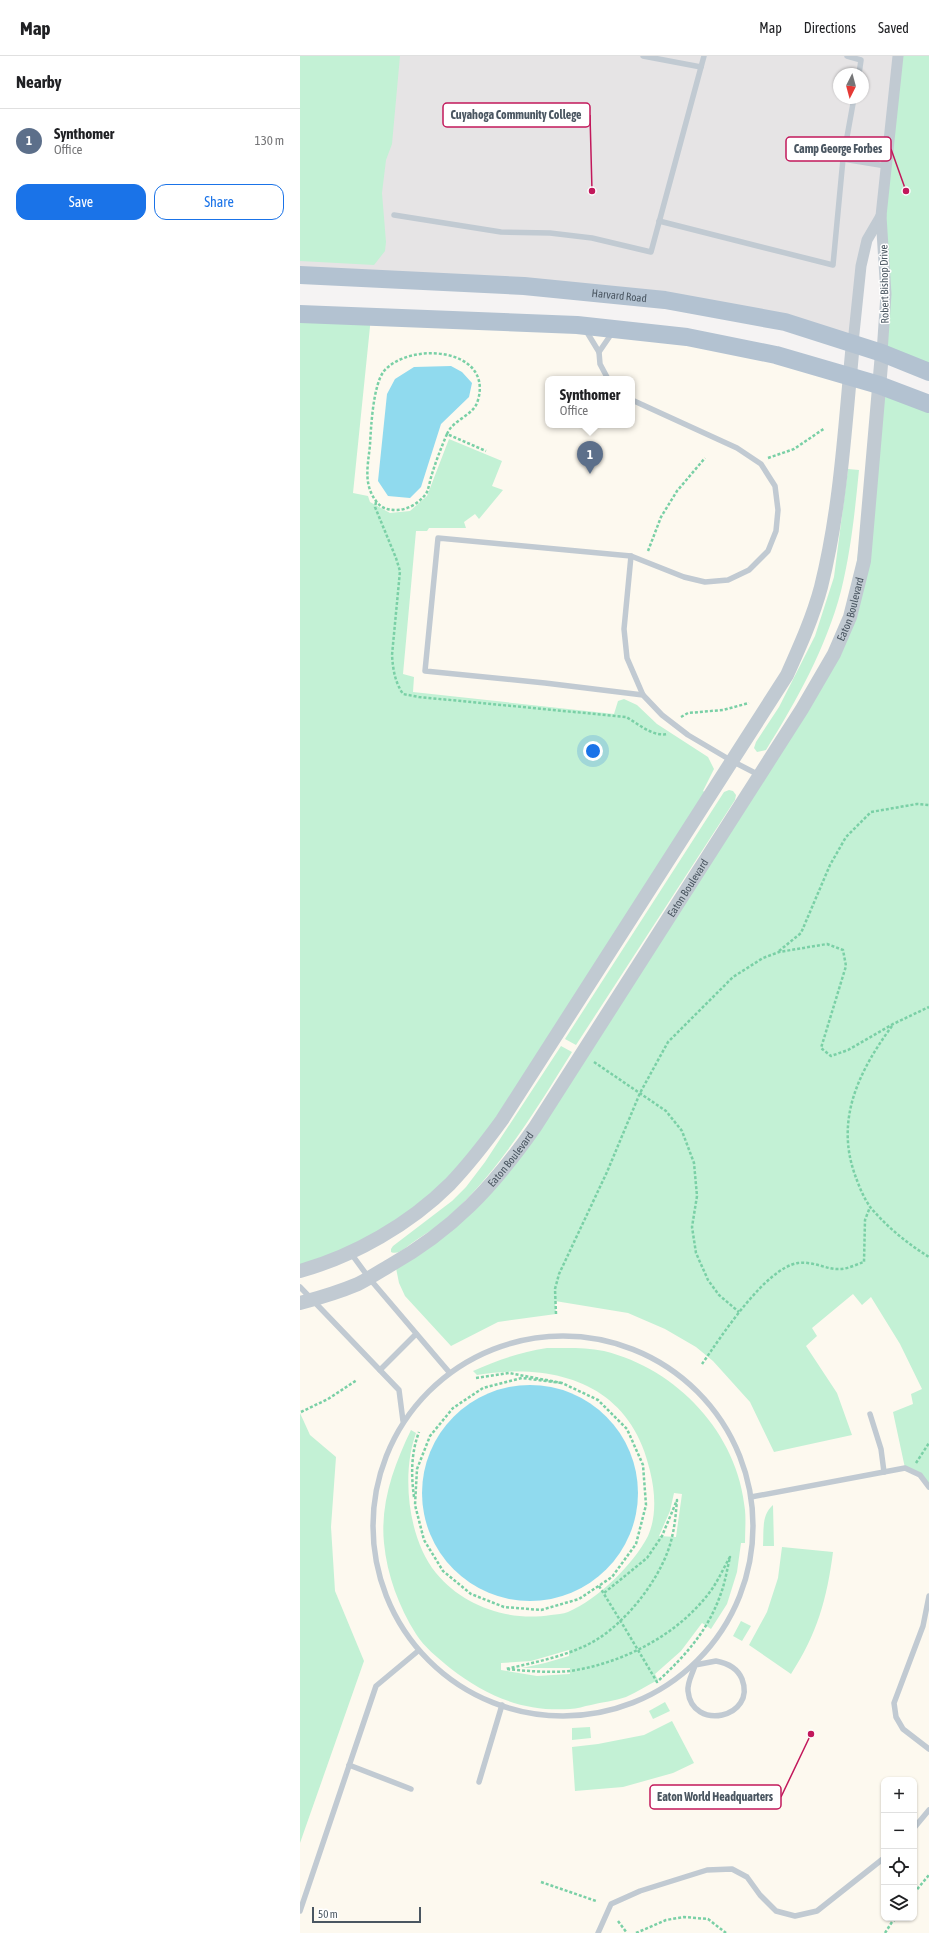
<!DOCTYPE html>
<meta charset="utf-8">
<style>
body{margin:0;font-family:"Asap Condensed",sans-serif;background:#f2f2f2;color:#202124}
.controls{position:absolute;right:12px;bottom:12px;display:grid;overflow:hidden;border-radius:8px;box-shadow:0 1px 3px #0004}
.controls button{width:36px;height:36px;display:grid;place-items:center;padding:0;border:0;border-bottom:1px solid #e0e0e0;background:#fff;color:#202124;font:20px sans-serif}
.compass{position:absolute;left:533px;top:12px;width:36px;height:36px;border-radius:50%;background:#fff;box-shadow:0 1px 3px #0004;rotate:186deg}
.scale{position:absolute;left:12px;bottom:10px;width:109px;box-sizing:border-box;padding-left:4px;border:2px solid #4a5661;border-top:0;font-size:11px;line-height:14px;white-space:nowrap;color:#4a5661;-webkit-text-stroke:3px #fff;paint-order:stroke}
.you{position:absolute;left:293px;top:695px;width:14px;height:14px;margin:-10px;border:3px solid #fff;border-radius:50%;background:#1a73e8;box-shadow:0 0 0 6px #1a73e833}
.badge{display:grid;place-items:center;width:26px;height:26px;border-radius:50%;background:#1a73e8;color:#fff;font-size:13px;font-weight:700}
.pin{position:absolute;translate:-50% -33px;filter:drop-shadow(0 1px 2px #0008)}
.pin::after{content:'';position:absolute;top:21px;width:14px;height:12px;background:inherit;clip-path:polygon(0 0,100% 0,50% 100%)}
.popup{position:absolute;left:245px;top:320px;width:90px;height:52px;box-sizing:border-box;display:grid;place-content:center;border-radius:8px;background:#fff;filter:drop-shadow(0 1px 3px #0005);font-size:13px;white-space:nowrap;color:#757577}
.popup b{font-size:15px;color:#202124}
.popup::after{content:'';position:absolute;left:50%;top:100%;margin-left:-8px;border:8px solid transparent;border-top-color:#fff}
.list{margin:0;padding:0;list-style:none}
h2{display:flex;justify-content:space-between;align-items:center;height:52px;margin:0;padding:0 16px;font-size:17px}
h2 small{font-size:13px;font-weight:400;color:#757577}
.list li{display:grid;grid-template-columns:26px 1fr auto;gap:12px;align-items:center;box-sizing:border-box;height:64px;padding:0 16px;border-top:1px solid #e0e0e0}
.list b{display:block;font-size:15px;white-space:nowrap}
.list p{margin:0;font-size:13px;white-space:nowrap;color:#757577}
.list em{font-size:13px;font-style:normal;color:#757577}
.actions{display:flex;gap:8px;padding:12px 16px}
.actions a{flex:1;padding:9px 0;border:1px solid #1a73e8;border-radius:12px;text-align:center;font-size:14px;color:#1a73e8}
.actions .main{background:#1a73e8;color:#fff}
.icon{flex:none;width:22px;height:22px;fill:none;stroke:currentColor;stroke-width:2;stroke-linecap:round;stroke-linejoin:round}
.map{position:relative;flex:none;width:629px;height:1877px;overflow:hidden}
header{display:flex;align-items:center;gap:24px;box-sizing:border-box;height:56px;padding:0 20px;background:#fff;border-bottom:1px solid #e0e0e0}
header strong{font-size:19px}
nav{display:flex;gap:22px;margin-inline-start:auto;font-size:14px}
main{display:flex}
aside{flex:1;background:#fff}
.map>svg:first-child{display:block}
.commercial{fill:#fdf9ef;fill-rule:evenodd}
.education{fill:#e6e4e5;fill-rule:evenodd}
.green{fill:#c3f1d5;fill-rule:evenodd}
.water{fill:#90daee}
.lines{fill:none;stroke-linecap:round;stroke-linejoin:round}
.path{stroke:#7ad0a6;stroke-width:2.5;stroke-dasharray:3 2;stroke-linecap:butt}
.service{stroke:#c1cad2;stroke-width:5.5}
.minor{stroke:#c1cad2;stroke-width:11}
.tertiary{stroke:#c1cad2;stroke-width:14}
.primary{stroke:#b3c2d1;stroke-width:18}
.labels{text-anchor:middle;dominant-baseline:central;stroke-width:3;stroke-linejoin:round;paint-order:stroke}
.street-label{font-size:11px;fill:#4a5661;stroke:#fff}
.leader{fill:none;stroke:#c2185b;stroke-width:1.5}
.callout-dot{fill:#c2185b;stroke:#fff;stroke-width:1.5}
.callout{fill:#fff;stroke:#c2185b;stroke-width:1.5}
.callout-label{font-size:12px;text-anchor:middle;font-weight:bold;fill:#4a5661}
</style>
<header>
<strong>Map</strong>
<nav><a>Map</a><a>Directions</a><a>Saved</a></nav>
</header>
<main>
<aside>
<h2>Nearby<small></small></h2>
<ul class="list">
<li><span class="badge" style="background:#5c6f8a">1</span><div><b>Synthomer</b><p>Office</p></div><em>130 m</em></li>
</ul>
<div class="actions"><a class="main">Save</a><a>Share</a></div>
</aside>
<div class="map">
<svg width="629" height="1877" viewBox="0 0 629 1877">
<rect width="100%" height="100%" fill="#f5f3f3"/>
<!-- commercial -->
<path class="commercial" d="M0,258l387,23 242,67v1529h-629zM248,323h84v46h-84zM584,1724h30v138h-30z"/>
<!-- education -->
<path class="education" d="M0,0h598l-17,160 -14,25 -14,102 -188,-43 -365,-25zM539,18h24v24h-24z"/>
<!-- green -->
<g class="green">
<path d="M0,0h100l-8,88 -6,16 -4,33 4,49 -1,9 -11,14 -74,-4z"/>
<path d="M598,0h31v316l-47,-19 -1,-137z"/>
<path d="M0,258l71,3 -18,176 15,3 2,6 20,11 20,-2 17,-15 22,-57 53,22 -10,25 11,4 -24,29 -4,-5 -11,8 2,6h-37l-2,3h-11l-13,143 11,3 -1,15 201,22 4,-13 6,-2 13,6 20,19 51,33 6,12 -11,22 7,4 -208,325 -85,92 -117,59z"/>
<path d="M579,329l50,19v1083l-9,-12 -15,-7 -12,-56 20,-8 -2,-10 11,-5 -22,-45 -29,-47 -9,8 -9,-11 -41,34 5,8 -11,10 31,47 15,42 -78,17 -24,-50 -37,-41 -17,-14 -31,-18 -37,-16 -73,-12 1,13 -58,8 -47,24 -46,-50 -6,-13 -4,-20 104,-88 261,-400 90,-158z"/>
<path d="M548,413l11,1c-4,40 -8,81 -18,121 -15,57 -44,109 -75,159l-9,2 -3,-4 2,-6 23,-35 36,-71 19,-59z"/>
<path d="M429,734l4,1 3,4 -1,5 -159,245 -11,-6 159,-247z"/>
<path d="M261,990l11,6c-38,61 -77,126 -132,172 -7,6 -17,11 -25,17 -7,4 -16,15 -24,11v-3l2,-3 59,-45 14,-14 19,-25z"/>
<path d="M247,1292c19,0 38,-1 57,3 73,18 134,82 141,159 1,11 0,22 0,33h-4l-4,29 -10,32 -16,25 -9,-6 -21,28 -26,23 3,6c-10,5 -21,12 -32,17 -11,4 -24,5 -35,8 -7,1 -14,4 -21,4 -47,3 -84,-13 -120,-41 -12,-10 -26,-21 -34,-34 -17,-27 -29,-59 -32,-91 -4,-40 10,-78 27,-113l5,3c-15,41 -8,106 20,140 27,33 73,49 115,42 6,-1 12,-1 17,-3 30,-13 65,-47 80,-76 9,-20 7,-45 2,-65 -19,-87 -94,-109 -173,-96l-4,-4c25,-11 47,-19 74,-23zM374,1437l8,1 -6,43 -17,-1 11,-25zM269,1594v6l-24,7 -23,5h48v6l-33,2 -36,-6v-7l30,-2z"/>
<path d="M0,1357l10,22 26,22 -5,70 4,64 29,70 -64,182z"/>
<path d="M473,1449l1,41h-11c1,-14 -2,-31 10,-41z"/>
<path d="M482,1491l51,5c-6,47 -16,82 -42,122l-42,-29 18,-33 11,-34z"/>
<path d="M441,1565l10,5 -9,15 -9,-5z"/>
<path d="M365,1646l5,9 -17,8 -4,-8z"/>
<path d="M372,1665l22,42 -21,10 -50,14 -48,4 -3,-44 26,-3 46,-9z"/>
<path d="M290,1671l1,11 -19,2v-12z"/>
</g>
<!-- water -->
<g class="water">
<path d="M151,310l11,6 10,11 -3,14 -28,27 -20,63 -11,11 -22,-2 -10,-15 9,-87 8,-15 19,-12z"/>
<circle cx="230" cy="1437" r="108"/>
</g>
<g class="lines">
<!-- path -->
<g class="path">
<path d="M147,378c-6,14 -11,27 -15,40 -2,6 -3,13 -5,18 -6,10 -19,18 -30,18 -10,0 -16,-2 -21,-9 -13,-17 -8,-36 -6,-56 1,-18 3,-60 14,-74 26,-30 109,-23 94,29 -4,16 -25,19 -31,34l39,17"/>
<path d="M468,402l26,-9 31,-21"/>
<path d="M76,446l-1,5 21,51 4,13 -8,84c1,15 3,27 11,39l16,3 207,20c13,7 26,20 42,17"/>
<path d="M348,495l13,-34 16,-26 28,-33"/>
<path d="M381,661l7,-4 35,-3 26,-7"/>
<path d="M479,895l22,-18 29,-68 16,-28 25,-25 46,-8 12,1"/>
<path d="M592,970c-33,45 -57,93 -37,149 4,11 9,24 16,33 16,19 37,36 58,49"/>
<path d="M294,1006l72,49 16,20 12,32 3,33 -5,31 4,26 12,27 11,15 20,17"/>
<path d="M256,1258l-1,-25 4,-15 48,-102 33,-79 28,-51 65,-65 30,-19 16,-6 48,-8 16,6 3,16 -25,82 10,8 17,-6 45,-26 36,-17"/>
<path d="M402,1308c19,-27 63,-96 96,-101 16,-2 29,7 42,6 8,0 17,-5 24,-7l1,-42 5,-13"/>
<path d="M176,1322l33,-5 53,10 36,17 29,29 16,36 3,40 -10,39 -24,33 -33,22 -38,11 -37,-3 -33,-13 -28,-23 -19,-31 -9,-35 2,-36 13,-33 23,-28 30,-20 39,-10 40,5"/>
<path d="M1,1356l27,-13 29,-19"/>
<path d="M616,1407l13,-20"/>
<path d="M114,1441c-3,-22 -3,-44 5,-65"/>
<path d="M299,1530c20,32 39,64 58,96 28,-26 50,-50 63,-86 5,-13 7,-26 10,-39 -6,10 -11,22 -18,32 -32,45 -88,74 -142,82 -21,2 -43,0 -64,-2 30,-7 63,-13 90,-29 33,-20 68,-66 76,-103 3,-12 4,-25 5,-37l-15,36 -15,22 -43,35"/>
<path d="M241,1826l55,19"/>
<path d="M614,1837l15,-18"/>
<path d="M318,1865l9,12"/>
<path d="M336,1877l30,-13 18,-3 24,2 18,14"/>
<path d="M585,1877l7,-11 5,-4"/>
</g>
<!-- service -->
<g class="service">
<path d="M343,0l58,11"/>
<path d="M547,0l14,4 -2,14"/>
<path d="M554,42l-11,61 43,7"/>
<path d="M94,159l107,17 49,1 42,5 59,14 53,-196"/>
<path d="M359,165l174,44 10,-106"/>
<path d="M285,273l14,23 1,12 8,15"/>
<path d="M299,296l13,-19"/>
<path d="M332,344l105,48 24,16 14,22 3,24 -2,21 -8,20 -19,19 -21,10 -23,2 -21,-5 -53,-21 -193,-18 -13,133 120,12 98,12 19,20 26,20 44,26 27,14"/>
<path d="M331,500l-7,73 3,29 16,37"/>
<path d="M50,1196l19,26 80,94"/>
<path d="M0,1231l99,103 4,31"/>
<circle cx="263" cy="1470" r="190"/>
<path d="M80,1314l36,-36"/>
<path d="M570,1358l11,35 3,23"/>
<path d="M451,1441l154,-29 15,7 9,12"/>
<path d="M629,1540l-6,30 -29,77 2,14 7,12 26,20"/>
<path d="M416,1605c11,2 21,6 26,18 15,39 -50,53 -54,12 -1,-9 5,-18 7,-26z"/>
<path d="M49,1709l62,24"/>
<path d="M179,1726l23,-77"/>
<path d="M614,1772l15,-18"/>
<path d="M0,1855l76,-225 42,-35"/>
<path d="M298,1877l13,-29 29,-13 67,-21 25,-1 15,8 13,18 16,16 19,5 22,-5 67,-53"/>
</g>
<!-- minor -->
<g class="minor">
<path d="M553,287l8,-77 6,-26 14,-24"/>
<path d="M582,297l4,-59 -5,-78 17,-160"/>
</g>
<!-- tertiary -->
<g class="tertiary">
<path d="M0,1215c54,-15 110,-47 150,-87 19,-20 36,-42 52,-64l285,-445c13,-29 26,-58 34,-88 20,-80 24,-163 32,-244"/>
<path id="s1" d="M0,1247c19,-5 39,-11 58,-19 10,-5 21,-12 31,-18 64,-36 104,-79 146,-139l267,-418 32,-55 16,-37 14,-56 18,-208"/>
</g>
<!-- primary -->
<g class="primary">
<path id="s2" d="M0,219l224,11 141,14 120,22 97,31 47,19"/>
<path d="M0,258l277,11 110,12 89,18 103,30 50,19"/>
</g>
</g>
<g class="labels">
<!-- street labels -->
<g class="street-label">
<text transform="translate(584 228) rotate(-91)">Robert Bishop Drive</text>
<text stroke="none"><textPath href="#s2" startOffset="320">Harvard Road</textPath></text>
<text stroke="none"><textPath href="#s1" startOffset="908">Eaton Boulevard</textPath></text>
<text stroke="none"><textPath href="#s1" startOffset="584">Eaton Boulevard</textPath></text>
<text stroke="none"><textPath href="#s1" startOffset="260">Eaton Boulevard</textPath></text>
</g>
</g>
<!-- callouts -->
<path class="leader" d="M292 135L290 59M606 135L591 93M511 1678L481 1741"/>
<g class="callout-dot">
<circle cx="292" cy="135" r="4"/>
<circle cx="606" cy="135" r="4"/>
<circle cx="511" cy="1678" r="4"/>
</g>
<g class="callout">
<rect x="143" y="47" width="147" height="24" rx="4"/>
<rect x="486" y="81" width="105" height="24" rx="4"/>
<rect x="350" y="1729" width="131" height="24" rx="4"/>
</g>
<g class="callout-label">
<text x="216" y="63">Cuyahoga Community College</text>
<text x="538" y="97">Camp George Forbes</text>
<text x="415" y="1745">Eaton World Headquarters</text>
</g>
</svg>
<div class="controls">
<button>+</button>
<button>−</button>
<button><svg class="icon" aria-label="locate" viewBox="0 0 24 24"><circle cx="12" cy="12" r="6"/><path d="M12 2v4M12 18v4M2 12h4M18 12h4"/></svg></button>
<button><svg class="icon" aria-label="layers" viewBox="0 0 24 24"><path d="M12 4l9 5-9 5-9-5zM3 14l9 5 9-5"/></svg></button>
</div>
<svg class="compass" viewBox="-18 -18 36 36"><path d="M0-13l5 13h-10z" fill="#e53935"/><path d="M0 13l5-13h-10z" fill="#757577"/></svg>
<div class="scale">50 m</div>
<div class="you"></div>
<div class="pin badge" style="left:290px;top:418px;background:#5c6f8a">1</div>
<div class="popup"><b>Synthomer</b>Office</div>
</div>
</main>
